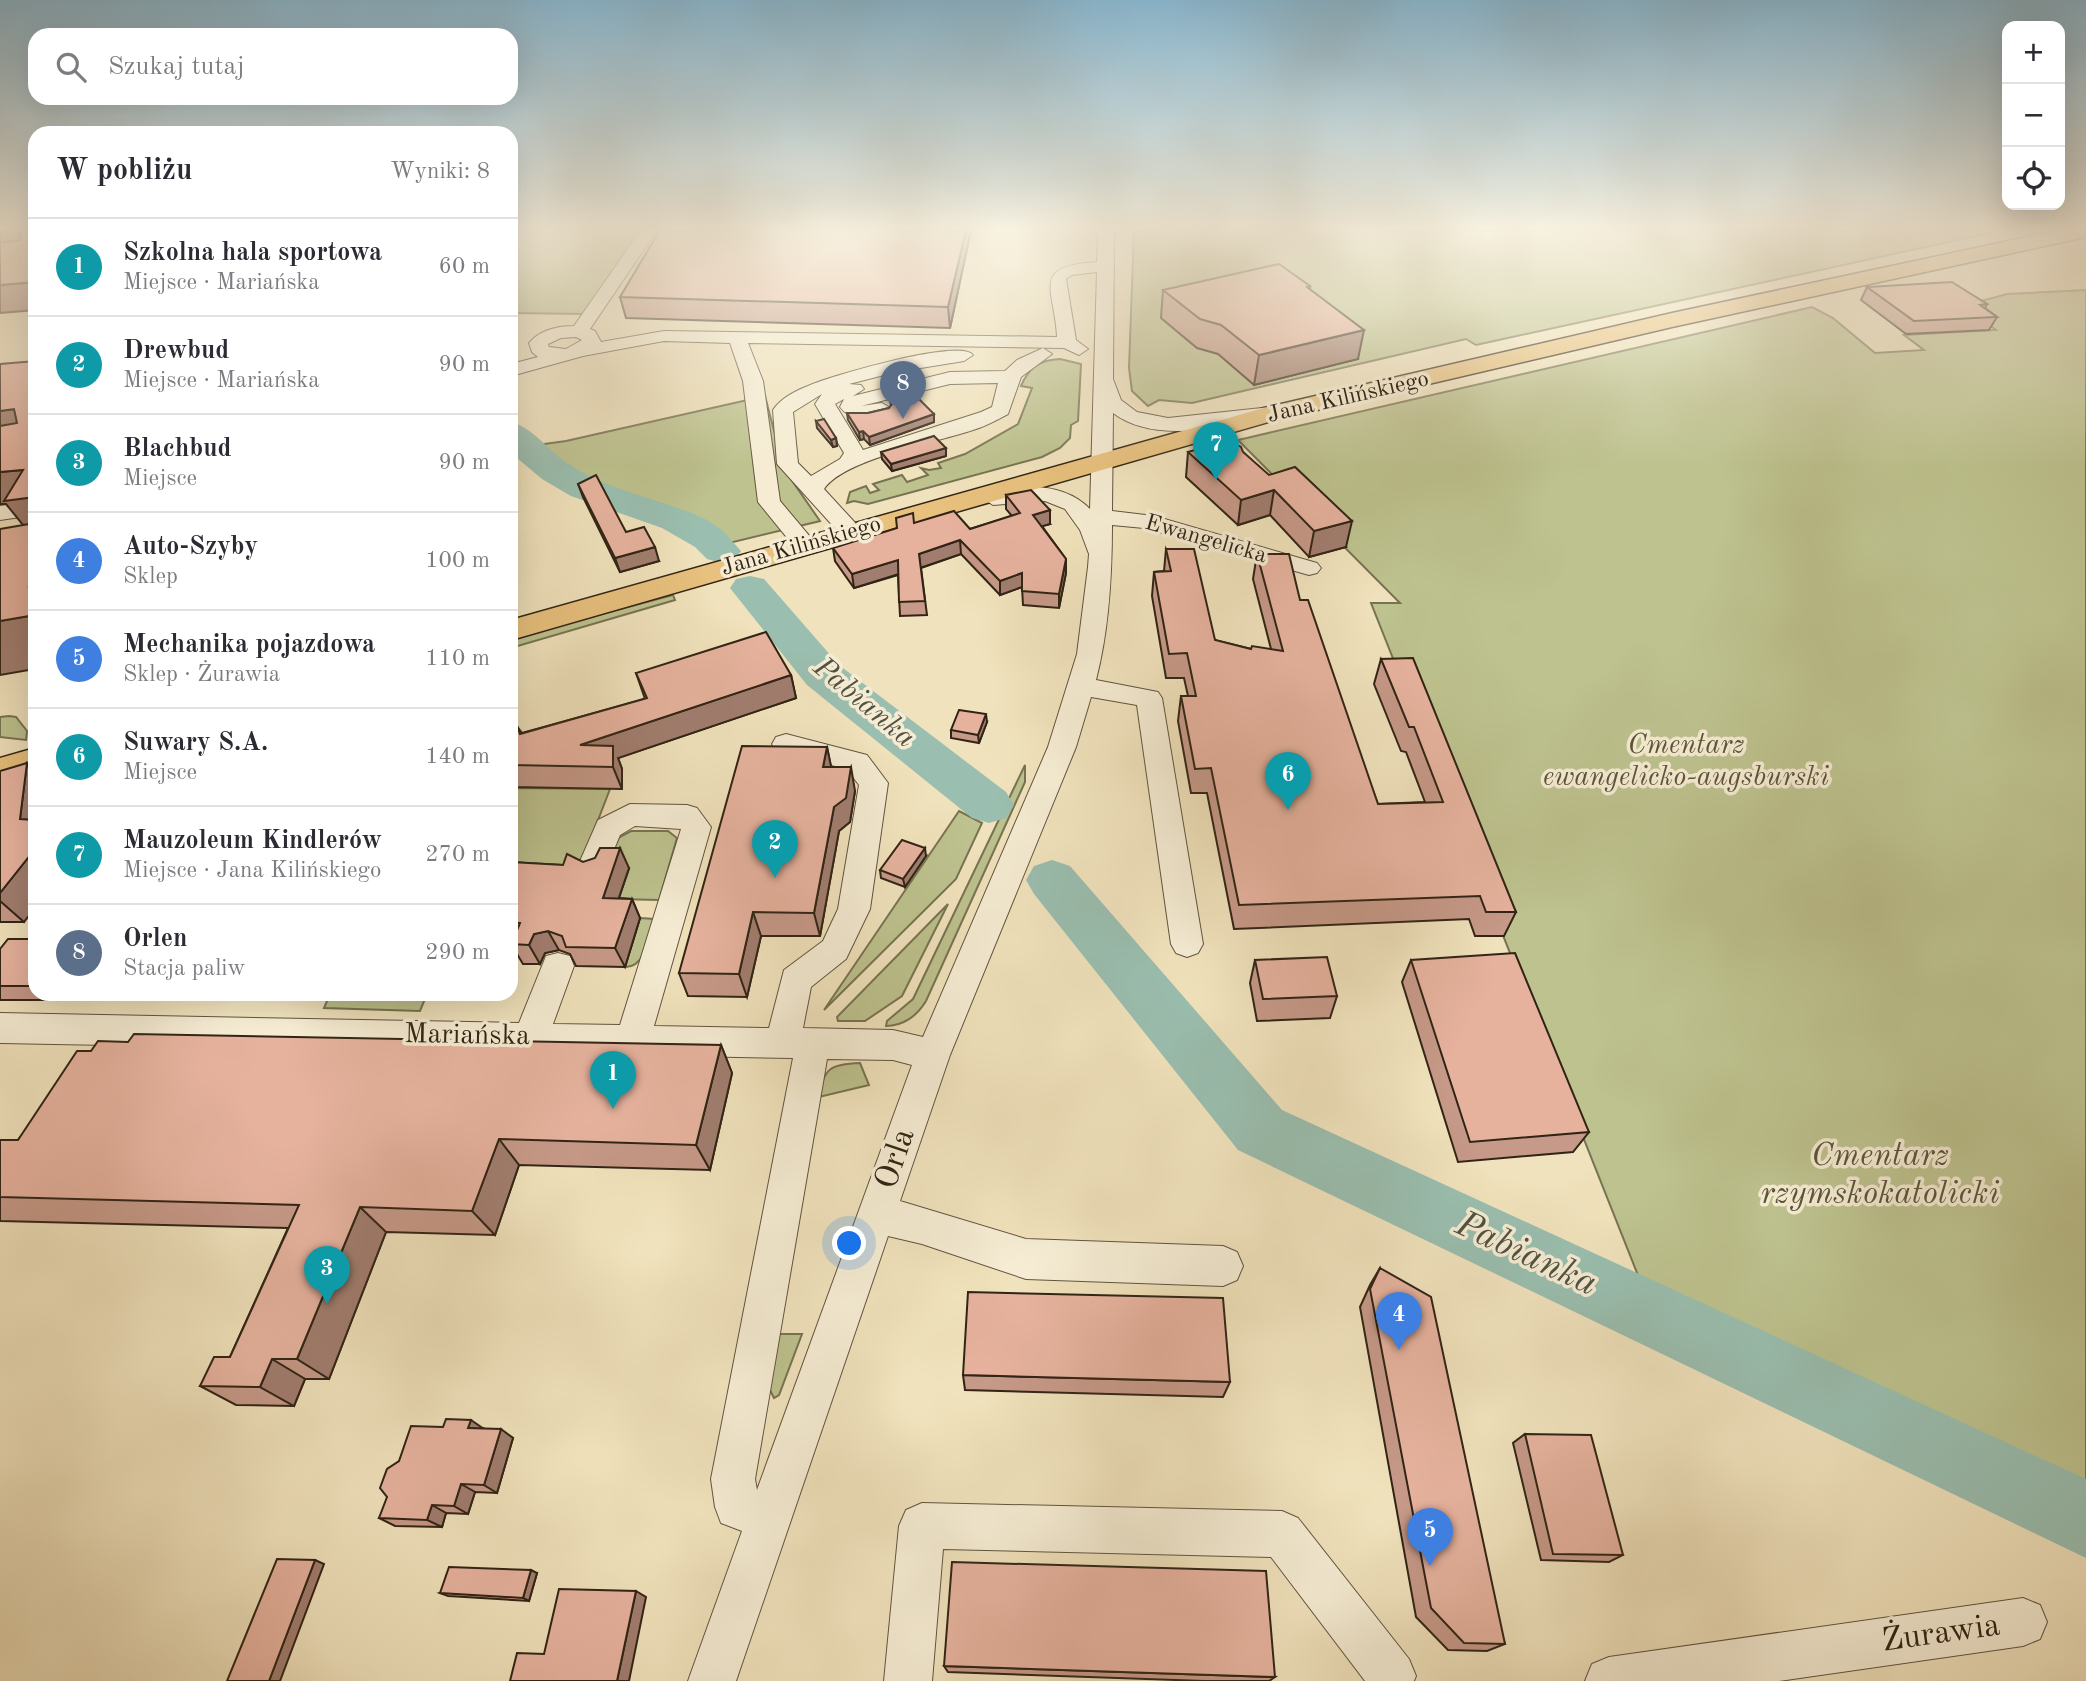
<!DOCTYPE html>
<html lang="pl">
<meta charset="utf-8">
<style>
body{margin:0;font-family:"Old Standard TT",serif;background:#f2f2f3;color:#2b2b33}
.controls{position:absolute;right:21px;top:21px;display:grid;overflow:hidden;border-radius:14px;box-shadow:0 7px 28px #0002}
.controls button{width:63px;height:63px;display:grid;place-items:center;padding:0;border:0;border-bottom:2px solid #e1e1e2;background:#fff;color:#2b2b33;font:35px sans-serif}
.you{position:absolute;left:850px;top:1244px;width:24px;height:24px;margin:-18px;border:5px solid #fff;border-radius:50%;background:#1a73e8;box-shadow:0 0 0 10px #1a73e833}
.badge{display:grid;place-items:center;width:46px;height:46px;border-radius:50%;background:#8f2418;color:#fff;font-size:23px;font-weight:700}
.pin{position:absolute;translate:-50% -58px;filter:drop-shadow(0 2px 4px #0008)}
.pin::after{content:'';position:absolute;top:37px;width:24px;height:21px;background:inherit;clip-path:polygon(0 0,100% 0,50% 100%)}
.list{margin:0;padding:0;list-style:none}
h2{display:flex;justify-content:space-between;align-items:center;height:91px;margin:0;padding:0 28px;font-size:30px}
h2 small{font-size:23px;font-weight:400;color:#7c7c81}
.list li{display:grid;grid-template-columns:46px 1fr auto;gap:21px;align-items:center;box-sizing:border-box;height:98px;padding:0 28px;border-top:2px solid #e1e1e2}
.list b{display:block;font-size:26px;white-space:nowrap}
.list p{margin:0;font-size:23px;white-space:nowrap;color:#7c7c81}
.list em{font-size:23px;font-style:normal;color:#7c7c81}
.icon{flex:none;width:38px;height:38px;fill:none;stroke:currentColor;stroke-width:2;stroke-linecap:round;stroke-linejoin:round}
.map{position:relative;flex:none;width:2086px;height:1681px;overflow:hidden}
.search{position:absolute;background:#fff;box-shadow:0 7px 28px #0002;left:28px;top:28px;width:490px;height:77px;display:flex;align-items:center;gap:18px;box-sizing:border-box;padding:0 24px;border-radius:21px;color:#7c7c81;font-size:26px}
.panel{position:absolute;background:#fff;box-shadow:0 7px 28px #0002;left:28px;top:126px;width:490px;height:875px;border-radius:21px}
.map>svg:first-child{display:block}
.green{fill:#bdc28e;stroke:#777352;stroke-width:2}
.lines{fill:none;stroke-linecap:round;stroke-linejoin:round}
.river{fill:#9abeaf;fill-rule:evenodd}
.minor-casing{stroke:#61543f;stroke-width:2}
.major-casing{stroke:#312415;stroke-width:3}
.minor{fill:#f5ecd3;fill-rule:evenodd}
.major{fill:#e8c17e;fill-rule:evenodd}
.wall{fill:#c69988;stroke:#312415;stroke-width:2}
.shaded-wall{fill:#a17d6f;stroke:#312415;stroke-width:2}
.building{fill:#e6b29e;stroke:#312415;stroke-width:2}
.labels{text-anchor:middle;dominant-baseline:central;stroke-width:7;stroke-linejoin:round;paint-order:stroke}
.far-street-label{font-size:23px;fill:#312415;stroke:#f5ecd3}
.park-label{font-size:28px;font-style:italic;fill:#5b5339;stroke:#f5ecd3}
.street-label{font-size:28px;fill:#312415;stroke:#f5ecd3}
.water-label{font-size:30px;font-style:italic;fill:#505243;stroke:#f5ecd3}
.near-park-label{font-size:33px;font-style:italic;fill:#5b5339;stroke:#f5ecd3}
.near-street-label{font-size:33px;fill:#312415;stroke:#f5ecd3}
.near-water-label{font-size:37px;font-style:italic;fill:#505243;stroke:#f5ecd3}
</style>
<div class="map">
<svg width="2086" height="1681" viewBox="0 0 2086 1681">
<rect width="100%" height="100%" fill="#f0e2bc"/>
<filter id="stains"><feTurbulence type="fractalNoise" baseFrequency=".00286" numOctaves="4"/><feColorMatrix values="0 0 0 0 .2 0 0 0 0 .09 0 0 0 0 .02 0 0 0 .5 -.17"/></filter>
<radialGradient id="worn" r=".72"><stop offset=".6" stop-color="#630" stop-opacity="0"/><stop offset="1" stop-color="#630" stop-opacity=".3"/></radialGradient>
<!-- green -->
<g class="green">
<path d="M511,230h130l-55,84 -75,-1z"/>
<path d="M1134,230h864l1,1 -523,114 -10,-6 -274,64 -33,-3 -11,6 -16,-15 -3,-23z"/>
<path d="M2086,290v1210l-441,-207 -274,-690h29l-162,-163 574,-133 21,11 42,35 49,-3 -20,-15 92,-5 -33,-24 44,-12z"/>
<path d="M1060,359l21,5 -3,57 -7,4 -1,13 -10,10 -18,9 -174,47 -14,-3 -7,2 3,-11 16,-6 4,7 9,-3 -6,-6 29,-9 5,7 21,-7 -7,-7 8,2 12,-2 -3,-5 27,-9 53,-30 14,-36 -11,-2c8,-19 19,-26 39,-27z"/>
<path d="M765,396l19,73 36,52 -103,25 -14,-14 -122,-45 -58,-40 43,-6z"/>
<path d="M673,595l2,5 -164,48v-10z"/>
<path d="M9,716l7,1 11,14 -1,9 -26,-3v-20z"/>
<path d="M1025,765v17l-99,219c-9,15 -23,25 -40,25l1,-5 26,-22z"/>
<path d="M511,788l99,1 -36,93 -63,-1z"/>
<path d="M959,811l23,12 -26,56 -132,131z"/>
<path d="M631,831h37l9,7 -18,62 -41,-1 11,-30 -22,-1 9,-29z"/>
<path d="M948,904l-46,92 -37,25h-27l-1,-4z"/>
<path d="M640,918l14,1c-5,16 -8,49 -29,48z"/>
<path d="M330,994h97l-7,17 -96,-3z"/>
<path d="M860,1063l9,22 -50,12c4,-29 12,-33 41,-34z"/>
<path d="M778,1334h24l-23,61 -5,3 -6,-12z"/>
</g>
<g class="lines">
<!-- river -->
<g class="river">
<path d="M511,422c21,5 37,28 56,41 42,29 94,35 140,57l15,10 19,21 -6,8 -14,4 -14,-4 -12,-12 -33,-19 -91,-32 -29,-17 -31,-26z"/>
<path d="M750,576l14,3 75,86 167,127 8,13 -8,13 -17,5 -17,-5 -165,-133 -77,-97 6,-9z"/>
<path d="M1052,860l18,6 212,244 804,369v79l-848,-408 -204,-256 -8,-14 8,-14z"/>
</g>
<defs>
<g id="minor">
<path d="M641,230h16l-67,99 5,2 6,11 63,-11 393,6c-2,-48 -28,-71 40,-75l1,-32h16l-1,149 8,21 16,12 31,6 103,-11 10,6 -10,6c-49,7 -115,26 -158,-6l-1,98 42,5 163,47 4,5 -4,5 -8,2 -165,-47 -32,-3c0,51 -3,105 -16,155l62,12 4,6 41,246 -5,9 -11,4 -11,-4 -5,-9 -34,-239 -46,-8 -15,50 -126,308 -50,146 126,38 197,7 14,6 6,14 -6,14 -14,6 -197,-7 -104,-35 -34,-8 -152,445h-48l54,-150 -21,-8 -6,-16 -4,-28 82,-421 -793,-15v-30l519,10 27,-67 12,-3 12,3 4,10 -21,58 67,1 61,-196 -46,-3 -15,9 -17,41 -11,4 -11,-4 -4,-8 21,-48 32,-16 57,1 10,3 14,19 -57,199 115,2 15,-58 39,-29 15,-32 21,-124 -12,-16 -71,-18 -4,-7 4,-7 10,-3 81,21 21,28 -18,126 -24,50 -35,28 -8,41 90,2 30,7 125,-290 29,-93 11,-87 1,-13 -9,-24 -15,-21 -20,-8 -52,4 -11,-7 3,-5c36,-9 77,-12 105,16l7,-237 -25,3 -6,4 10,61 12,9 -9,6 -15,-7 -316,-5 15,38 17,120 37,44 -4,5h-16l-39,-48 -15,-121 -13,-38 -66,-2 -81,15 -72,20v-12l27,-7 -6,-5 -3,-9c11,-13 28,-17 45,-17zM576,337l6,3 -16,9 -17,-2 -1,-3 13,-6zM827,1059l66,1 19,5 -155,425 -2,-11z"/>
<path d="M1043,348l9,6 -31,23 -13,37c-11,6 -22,12 -35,16 -35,12 -129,29 -149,59l35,38 3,5 -3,5h-16l-66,-73 -4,-54c8,-12 22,-19 35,-24 22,-10 152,-48 165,-31l-9,6 -68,11 -47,12 12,1 3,4 -11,7 97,-24 55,-1 12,-11zM998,383l-6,24 -11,5 -118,38 -28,-46 9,-5 -4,8c13,17 31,11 49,6l3,-4 -10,-6 -21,3 89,-22zM822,394l-7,10 29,49 -4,6 -29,17 -13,-13 -5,-51z"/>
<path d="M35,501v14l-35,5v-14z"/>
<path d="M922,1503l360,8 16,7 111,141 7,17 -2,5h-49l-94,-124 -328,-8 -11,132h-48l15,-155 7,-16z"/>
<path d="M2023,1598l17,7 7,17 -7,17 -17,7 -244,35h-194l7,-17 17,-7z"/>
</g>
<g id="major">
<path d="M2060,230h26v7l-414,90 -393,92 -768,221v-20l753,-212 408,-95z"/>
<path d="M35,748v26l-35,10v-26z"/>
</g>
</defs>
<!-- minor casing -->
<use href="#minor" class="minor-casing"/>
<!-- major casing -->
<use href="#major" class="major-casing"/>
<!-- minor -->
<use href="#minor" class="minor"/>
<!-- major -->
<use href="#major" class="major"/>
</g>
<!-- wall -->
<g class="wall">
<path d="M971,230l-21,98 -324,-10 -6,-21z"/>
<path d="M1310,286v3l48,70 -104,26 -36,-31 -21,-6 -36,-30 2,-28z"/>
<path d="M1867,287l120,17 -2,4 12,9 -8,13 -83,4 -45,-34z"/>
<path d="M889,397l45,17v8l-64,23 -6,-6 -4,1 -12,-20 -1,-7h21l21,-5 2,-3z"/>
<path d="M816,421l20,17 1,8 -4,1 -16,-19z"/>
<path d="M881,452l65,4 -54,15 -10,-12z"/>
<path d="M1188,452h55l103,95 -37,10 -39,-42 -32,10 -52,-48z"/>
<path d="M578,484l48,48 33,29 -39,11 -37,-75z"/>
<path d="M1006,495l44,29 -8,2 24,33v14l-7,35 -36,-3 -1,-18 -22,8 -39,-41 -40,14 6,47 -27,1 -2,-41 -44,13 -19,-27 -2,-13 81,-25 56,6 42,-13 -6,-7z"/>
<path d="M1166,549l49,91 36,9h20l-18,-70 4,-25 43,46 78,204 47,-2 -19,-50 -5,-1 -27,-67 7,-25 135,253 -12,24h-29l-6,-17 -235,10 -27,-136h-16l-13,-72 3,-25h7l-4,-18h-18l-14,-82 2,-24 10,-1z"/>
<path d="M636,673l155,2 5,23 -178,60 4,11v20l-111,-2v-69l11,15 123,-34z"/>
<path d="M987,722l-8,21 -28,-5v-8z"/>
<path d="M827,747l4,20 24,24 -5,31 -11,9 -19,105h-59l-14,61 -59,-1 -9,-23z"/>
<path d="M0,771l24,151h-24z"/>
<path d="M926,856l-21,31 -24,-9 -1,-8z"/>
<path d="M511,862l52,3 20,-3 46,6 -10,30 13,1 8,19 -15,49 -49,-1 -6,-12 -11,-4 -14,3 -5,11h-17l-12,-20 1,-2h-1z"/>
<path d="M35,939v55h27l-5,6h-57v-51z"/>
<path d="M1255,960l82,36 -7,22 -73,3 -7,-38z"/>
<path d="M1411,960l178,172 -16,20 -115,10 -56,-180z"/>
<path d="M128,1042l593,3 11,28 -22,97 -191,-5 -24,70 -109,-3 -57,147h-24l-11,27 -58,-1 -36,-19 30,-29 58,-129 -288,-7v-81h18l73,-89z"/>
<path d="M1380,1268l125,376 -18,7 -39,-1 -32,-33 -56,-310 10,-22z"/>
<path d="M963,1375l267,7 -7,15 -258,-7z"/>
<path d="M482,1428l31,10 -16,55 -22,-1 -7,22 -22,-1 -4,14 -47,-1 -16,-8z"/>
<path d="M1525,1434l98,121 -14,7 -68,-2 -28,-117z"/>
<path d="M537,1573l-8,28 -81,-5 -8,-3z"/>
<path d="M944,1666l331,11 -6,4h-65l-256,-9z"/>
</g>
<!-- shaded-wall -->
<g class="shaded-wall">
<path d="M0,230h23l12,19 -35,-3z"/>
<path d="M966,230h5l-21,98 -2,-21z"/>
<path d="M35,282v28l-35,3v-28z"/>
<path d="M1364,330l-6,29 -104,26 5,-30z"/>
<path d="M14,409l21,28 -35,5v-31z"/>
<path d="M934,414v8l-64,23 -1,-8z"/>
<path d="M863,431l1,8 -4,1 -1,-8z"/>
<path d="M836,438l1,8 -4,1 -2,-7z"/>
<path d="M946,448v8l-54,15 -1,-7z"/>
<path d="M23,470l12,16v43l-8,1 -21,-26h-6v-32z"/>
<path d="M1274,490l-4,25 -32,10 3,-25z"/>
<path d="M1050,510v14l-17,5v-14z"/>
<path d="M1352,521l-6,26 -37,10 5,-26z"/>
<path d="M960,540l1,14 -41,14 -1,-14z"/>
<path d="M655,547l4,14 -39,11 -5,-14z"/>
<path d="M1066,559v14l-7,35v-14z"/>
<path d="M898,560l1,14 -45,14 -2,-14z"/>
<path d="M35,572v21l-6,-7z"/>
<path d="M1022,573v14l-22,8v-14z"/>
<path d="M35,615v54l-35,6v-54z"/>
<path d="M791,675l5,23 -178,60 4,11v20l-9,-22 -33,-22z"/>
<path d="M986,714l1,8 -8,21 -1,-8z"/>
<path d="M827,747l5,24 -9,-4z"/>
<path d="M27,763l8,9v62l-15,-15z"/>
<path d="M851,767l4,24 -5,31 -11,9 -19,105 -6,-23 20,-106z"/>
<path d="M620,848l9,20 -17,50 -9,-20z"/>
<path d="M925,848l1,8 -21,31 -2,-8z"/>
<path d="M35,849v59l-11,14 -24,-21v-8z"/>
<path d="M632,899l8,19 -15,49 -10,-19z"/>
<path d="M753,912l8,24 -14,61 -8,-23z"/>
<path d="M548,931l11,19 -14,3 -5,11 -11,-19 5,-11z"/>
<path d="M49,994h13l-5,6z"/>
<path d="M721,1045l11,28 -22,97 -14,-25z"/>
<path d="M499,1139l20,26 -24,70 -23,-24z"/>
<path d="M360,1207l26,25 -57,147 -32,-20z"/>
<path d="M272,1359l33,20 -11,27 -34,-19z"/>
<path d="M471,1420l13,9 -16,-1z"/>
<path d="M501,1429l12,9 -16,55 -13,-8z"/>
<path d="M461,1484l14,8 -7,22 -14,-8z"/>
<path d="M432,1505l14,8 -4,14 -15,-7z"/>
<path d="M315,1560l9,4 -44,117h-11z"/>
<path d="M531,1570l6,3 -8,28 -6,-3z"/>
<path d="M636,1591l10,6 -17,84h-12z"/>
</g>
<!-- building -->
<g class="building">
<path d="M20,230h15v52l-35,3v-42l20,-3z"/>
<path d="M660,230h306l-18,77 -328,-10z"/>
<path d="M1279,264l31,22 -3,1 57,43 -105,25 -38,-30 -21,-6 -37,-29z"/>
<path d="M1952,282l35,22 -7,1 17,12 -83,4 -47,-34z"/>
<path d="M35,361v136l-31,4 19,-31 -23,2v-46l17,-3 -3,-14 -14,2v-47z"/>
<path d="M911,391l23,23 -65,23 -6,-6 -4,1 -12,-19h21l21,-5 5,-7 -5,-4z"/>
<path d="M824,419l12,19 -5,2 -15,-19z"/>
<path d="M934,436l12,12 -55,16 -10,-12z"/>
<path d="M1229,440l12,7 2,5 26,23 26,-8 57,54 -38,10 -40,-41 -33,10 -53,-48z"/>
<path d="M596,475l30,57 18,-5 11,20 -40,11 -37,-74z"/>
<path d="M1031,490l19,20 -17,5 33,44 -7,35 -37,-3v-18l-22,8 -40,-41 -41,14 6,47 -26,1 -1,-42 -46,14 -19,-26 64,-20 -1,-10 17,-5 1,10 40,-12 16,18 50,-16 -14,-18z"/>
<path d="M35,523v49l-6,14 6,-1v30l-35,6v-92z"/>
<path d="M1166,549h28l21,91 36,9 1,-3 31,5 -26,-97h32l11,46h8l70,204 65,-2 -29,-75h-5l-28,-68 32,-1 103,254h-30l-6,-16 -241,9 -28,-137 -16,1 -14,-73h15l-9,-43 -18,1 -15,-82 17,-1z"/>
<path d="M766,632l25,43 -211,70 33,1v21l-102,-2v-47l3,-1 6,17 127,-36 -11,-25z"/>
<path d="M959,710l27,4 -8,21 -27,-5z"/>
<path d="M742,746l85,1 -4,20h28l-5,31 -12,9 -20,106 -61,-1 -14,62 -60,-1z"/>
<path d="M27,763l-7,56 15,1v29l-35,44v-122z"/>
<path d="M902,840l23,8 -22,31 -23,-9z"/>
<path d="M600,848h20l-17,50 29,1 -17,49 -49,-1 -4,-11 -14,-5 -14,3 -5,11 -18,-1 9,-21 -9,-1v-60l52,3 4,-11 16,8 12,-4z"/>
<path d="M8,939h27v47h-35v-37z"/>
<path d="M1515,953l74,179 -119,10 -59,-182z"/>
<path d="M1327,957l10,39 -74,3 -8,-39z"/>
<path d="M134,1034l587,11 -25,100 -197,-6 -27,72 -112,-4 -63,152h-25l-12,28 -60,-1 14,-29h16l69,-152 -299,-8v-57h18l59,-89h14l7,-10 30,1z"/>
<path d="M1380,1268l51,29 74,347 -41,-1 -33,-35 -61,-319z"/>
<path d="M968,1292l255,6 7,84 -267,-7z"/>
<path d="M446,1419l25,1 -3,8 33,1 -17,56 -23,-1 -7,22 -22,-1 -5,15 -48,-2 8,-21 -7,-9 7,-19 12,-8 12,-35 32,1z"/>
<path d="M1525,1434l66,1 32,120 -70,-1z"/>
<path d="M277,1559l38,1 -46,121h-42z"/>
<path d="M952,1562l314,9 9,106 -331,-11z"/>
<path d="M449,1567l82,3 -8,28 -83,-5z"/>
<path d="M559,1589l77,2 -19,90h-107l7,-28 27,1z"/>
</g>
<!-- sky -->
<linearGradient id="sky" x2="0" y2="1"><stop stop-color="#89b8d1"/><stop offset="0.49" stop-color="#f8f2e1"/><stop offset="1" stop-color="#f8f2e1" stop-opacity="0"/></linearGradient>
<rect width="2086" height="466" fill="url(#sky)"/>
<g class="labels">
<!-- far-street labels -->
<g class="far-street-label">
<text transform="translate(1348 397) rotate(-13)">Jana Kilińskiego</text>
<text transform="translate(1206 539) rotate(16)">Ewangelicka</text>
<text transform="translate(801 546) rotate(-16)">Jana Kilińskiego</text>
</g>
<!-- park labels -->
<g class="park-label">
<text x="1686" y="746">Cmentarz<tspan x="1686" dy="32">ewangelicko-augsburski</tspan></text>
</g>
<!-- street labels -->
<g class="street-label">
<text transform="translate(467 1036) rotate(1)">Mariańska</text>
</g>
<!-- water labels -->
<g class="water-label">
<text transform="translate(864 703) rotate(40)">Pabianka</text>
</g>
<!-- near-park labels -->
<g class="near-park-label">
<text x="1880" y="1156">Cmentarz<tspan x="1880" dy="38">rzymskokatolicki</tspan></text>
</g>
<!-- near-street labels -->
<g class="near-street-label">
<text transform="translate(896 1159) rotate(-71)">Orla</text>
<text transform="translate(1941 1634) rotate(-8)">Żurawia</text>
</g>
<!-- near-water labels -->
<g class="near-water-label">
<text transform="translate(1526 1255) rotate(25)">Pabianka</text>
</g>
</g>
<rect width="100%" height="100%" filter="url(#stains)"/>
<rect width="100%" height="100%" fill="url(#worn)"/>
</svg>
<div class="controls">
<button>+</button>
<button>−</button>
<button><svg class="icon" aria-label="locate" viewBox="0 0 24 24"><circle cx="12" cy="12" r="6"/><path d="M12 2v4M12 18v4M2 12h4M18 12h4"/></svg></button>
</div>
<div class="you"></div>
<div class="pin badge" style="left:613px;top:1109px;background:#0f9aa8">1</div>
<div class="pin badge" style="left:775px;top:878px;background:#0f9aa8">2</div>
<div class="pin badge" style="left:327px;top:1304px;background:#0f9aa8">3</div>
<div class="pin badge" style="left:1399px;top:1350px;background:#3f7fe0">4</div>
<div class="pin badge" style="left:1430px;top:1566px;background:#3f7fe0">5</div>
<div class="pin badge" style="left:1288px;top:810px;background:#0f9aa8">6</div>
<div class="pin badge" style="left:1216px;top:480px;background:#0f9aa8">7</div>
<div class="pin badge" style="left:903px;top:419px;background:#5c6f8a">8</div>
<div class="search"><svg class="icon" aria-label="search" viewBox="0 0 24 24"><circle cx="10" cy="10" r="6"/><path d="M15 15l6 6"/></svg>Szukaj tutaj</div>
<section class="panel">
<h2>W pobliżu<small>Wyniki: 8</small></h2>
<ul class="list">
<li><span class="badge" style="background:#0f9aa8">1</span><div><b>Szkolna hala sportowa</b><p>Miejsce · Mariańska</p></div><em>60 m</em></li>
<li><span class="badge" style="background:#0f9aa8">2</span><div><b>Drewbud</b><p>Miejsce · Mariańska</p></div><em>90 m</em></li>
<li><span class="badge" style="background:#0f9aa8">3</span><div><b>Blachbud</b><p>Miejsce</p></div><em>90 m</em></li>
<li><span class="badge" style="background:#3f7fe0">4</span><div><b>Auto-Szyby</b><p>Sklep</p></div><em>100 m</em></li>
<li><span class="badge" style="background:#3f7fe0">5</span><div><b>Mechanika pojazdowa</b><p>Sklep · Żurawia</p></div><em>110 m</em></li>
<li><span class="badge" style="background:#0f9aa8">6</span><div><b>Suwary S.A.</b><p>Miejsce</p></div><em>140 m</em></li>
<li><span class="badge" style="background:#0f9aa8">7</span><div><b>Mauzoleum Kindlerów</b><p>Miejsce · Jana Kilińskiego</p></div><em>270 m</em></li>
<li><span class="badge" style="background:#5c6f8a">8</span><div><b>Orlen</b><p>Stacja paliw</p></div><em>290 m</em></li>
</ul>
</section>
</div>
